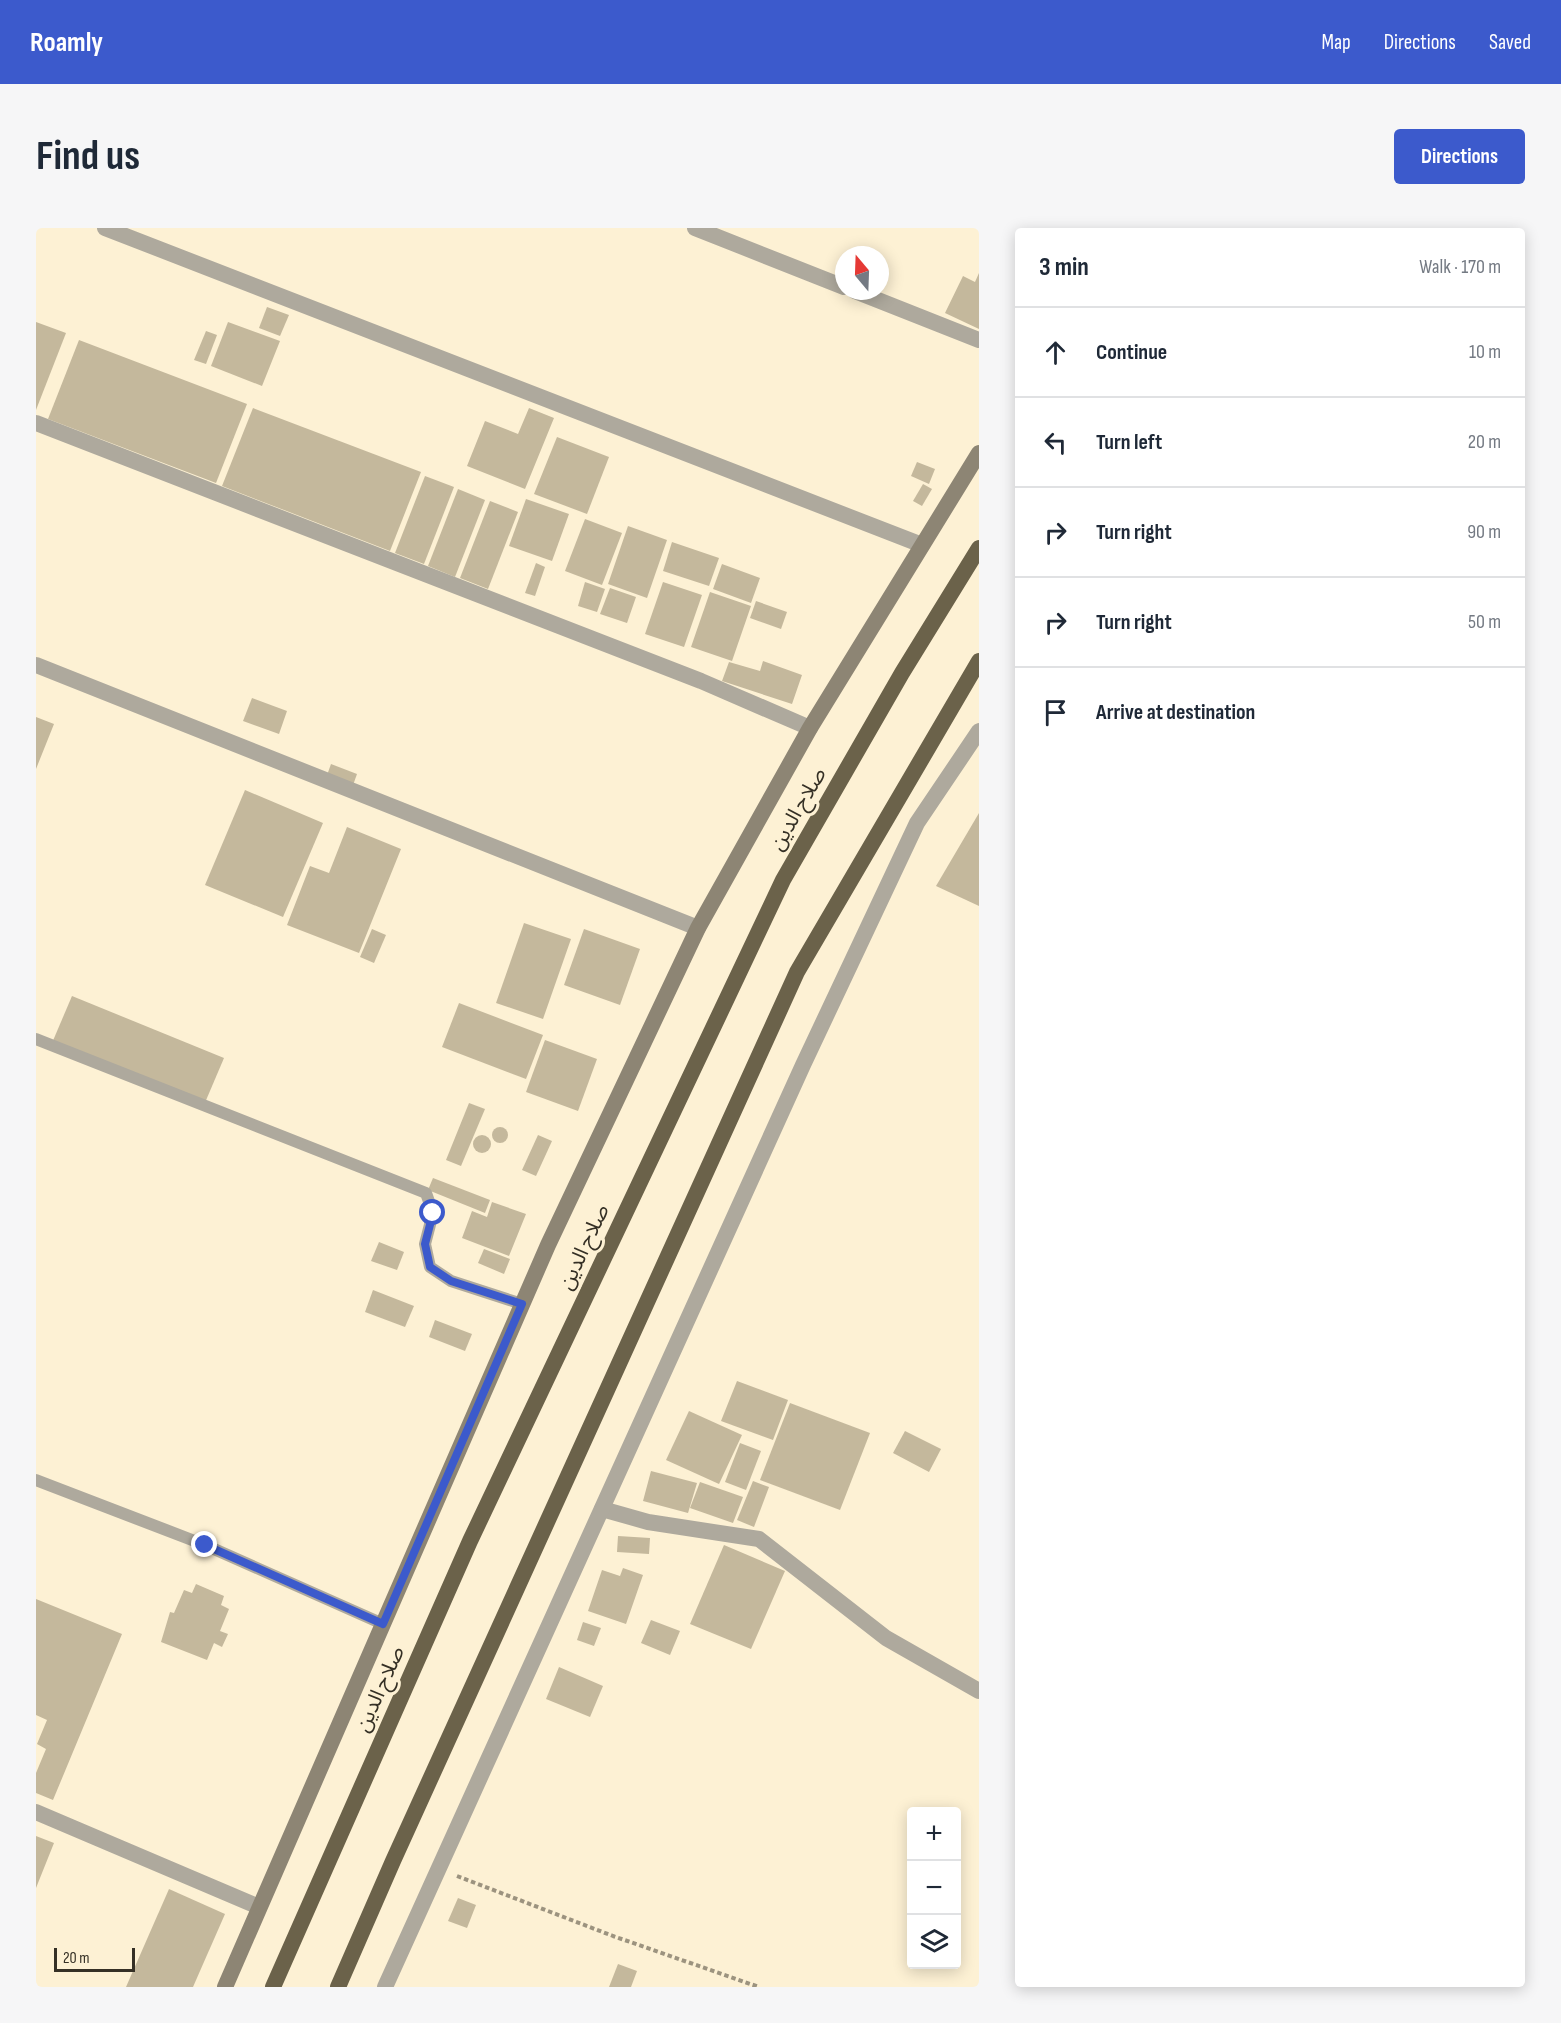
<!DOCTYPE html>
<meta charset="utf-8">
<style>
body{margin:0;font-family:"Sofia Sans Condensed","Noto Sans Arabic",sans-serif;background:#f6f6f7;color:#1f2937}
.controls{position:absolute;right:18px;bottom:18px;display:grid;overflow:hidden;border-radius:6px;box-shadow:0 3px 15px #0003}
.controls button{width:54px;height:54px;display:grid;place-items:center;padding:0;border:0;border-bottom:2px solid #e0e1e3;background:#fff;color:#1f2937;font:30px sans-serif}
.compass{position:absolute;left:799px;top:18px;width:54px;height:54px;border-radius:50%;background:#fff;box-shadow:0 3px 15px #0003;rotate:341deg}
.scale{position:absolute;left:18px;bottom:15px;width:81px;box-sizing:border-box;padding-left:6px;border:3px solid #353025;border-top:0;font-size:16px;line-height:21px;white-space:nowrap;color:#353025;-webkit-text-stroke:4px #fdf1d4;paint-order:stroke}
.stop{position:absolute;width:18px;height:18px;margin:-14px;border:4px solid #3c5acc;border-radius:50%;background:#fff}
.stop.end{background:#3c5acc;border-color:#fff;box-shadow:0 2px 6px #0008}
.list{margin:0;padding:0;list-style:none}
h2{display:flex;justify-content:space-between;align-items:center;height:78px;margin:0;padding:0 24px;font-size:26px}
h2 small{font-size:20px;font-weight:400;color:#747a83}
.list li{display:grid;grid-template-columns:39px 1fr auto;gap:18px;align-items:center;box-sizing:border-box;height:90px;padding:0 24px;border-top:2px solid #e0e1e3}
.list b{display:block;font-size:22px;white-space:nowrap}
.list em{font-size:20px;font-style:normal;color:#747a83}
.icon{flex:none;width:33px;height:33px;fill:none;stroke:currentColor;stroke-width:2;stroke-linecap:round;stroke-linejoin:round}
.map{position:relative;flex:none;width:943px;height:1759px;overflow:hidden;border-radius:6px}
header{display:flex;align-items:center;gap:36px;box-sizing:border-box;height:84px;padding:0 30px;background:#3c5acc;color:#fff}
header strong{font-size:28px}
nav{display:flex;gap:33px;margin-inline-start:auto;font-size:21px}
.intro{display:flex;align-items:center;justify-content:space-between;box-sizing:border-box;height:144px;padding:0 36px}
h1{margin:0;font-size:42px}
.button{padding:15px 27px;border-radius:6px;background:#3c5acc;color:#fff;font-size:21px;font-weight:700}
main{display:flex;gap:36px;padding:0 36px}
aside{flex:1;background:#fff;border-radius:6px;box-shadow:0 3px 15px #0003}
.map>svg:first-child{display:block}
.building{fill:#c4b89c}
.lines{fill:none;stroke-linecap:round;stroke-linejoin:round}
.path{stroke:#9c937f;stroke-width:4;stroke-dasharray:4.5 3;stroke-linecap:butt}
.service{stroke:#aea99d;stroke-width:12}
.minor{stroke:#aea99d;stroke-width:16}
.tertiary{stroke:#aea99d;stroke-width:16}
.secondary{stroke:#8d8574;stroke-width:16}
.trunk{stroke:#6b624a;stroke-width:16}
.route{stroke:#3c5acc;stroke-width:8}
.labels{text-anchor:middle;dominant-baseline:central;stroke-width:6;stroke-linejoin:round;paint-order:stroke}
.street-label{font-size:21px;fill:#353025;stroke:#fdf1d4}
</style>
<header>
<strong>Roamly</strong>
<nav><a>Map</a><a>Directions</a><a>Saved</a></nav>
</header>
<div class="intro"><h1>Find us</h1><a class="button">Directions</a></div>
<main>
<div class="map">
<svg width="943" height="1759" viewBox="0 0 943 1759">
<rect width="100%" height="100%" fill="#fdf1d4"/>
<!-- building -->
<g class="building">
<path d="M943,45v56l-34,-16 18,-37 12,6z"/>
<path d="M231,79l22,8 -9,21 -21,-8z"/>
<path d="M0,94l30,11 -30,77z"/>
<path d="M192,94l52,19 -18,45 -51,-20z"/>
<path d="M170,103l11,4 -11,29 -12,-4z"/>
<path d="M43,112l168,64 -31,79 -168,-64z"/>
<path d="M217,180l168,64 -31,79 -168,-65z"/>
<path d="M493,180l25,10 -29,71 -58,-23 18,-45 33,13z"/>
<path d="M521,209l52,20 -22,57 -53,-20z"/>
<path d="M881,234l18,7 -6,15 -18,-8z"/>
<path d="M389,248l29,11 -30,77 -29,-11z"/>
<path d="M887,256l9,5 -10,17 -9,-5z"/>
<path d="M422,261l27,11 -30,77 -27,-11z"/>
<path d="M490,271l43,15 -17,47 -43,-15z"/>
<path d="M454,273l28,11 -30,77 -28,-11z"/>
<path d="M549,291l37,14 -20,52 -37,-14z"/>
<path d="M592,298l39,14 -20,58 -39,-14z"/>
<path d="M636,314l47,16 -10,28 -46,-15z"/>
<path d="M500,335l9,4 -10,29 -10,-3z"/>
<path d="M686,336l38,14 -9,25 -38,-14z"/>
<path d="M549,354l20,7 -8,23 -19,-6z"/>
<path d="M627,354l39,13 -18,52 -39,-13z"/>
<path d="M574,360l26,9 -9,26 -27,-9z"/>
<path d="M674,364l41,14 -19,55 -41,-14z"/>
<path d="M720,373l31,11 -6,17 -31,-11z"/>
<path d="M727,433l39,14 -10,29 -70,-23 7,-19 31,9z"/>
<path d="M216,470l35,13 -8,23 -36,-13z"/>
<path d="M0,489l18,7 -18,45z"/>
<path d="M295,536l26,10 -5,14 -26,-10z"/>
<path d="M209,562l78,33 -40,94 -78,-32z"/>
<path d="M943,585v93l-43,-20z"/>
<path d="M311,599l54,22 -42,104 -72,-28 23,-59 19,7z"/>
<path d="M488,695l47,16 -28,80 -47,-16z"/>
<path d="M336,701l14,6 -12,28 -14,-6z"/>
<path d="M548,701l56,20 -20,56 -56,-20z"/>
<path d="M36,768l152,62 -20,47 -152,-62z"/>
<path d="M423,775l84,32 -17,44 -84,-32z"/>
<path d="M509,812l52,19 -19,52 -52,-19z"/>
<path d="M433,875l16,6 -24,57 -15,-6z"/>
<circle cx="464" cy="907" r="8"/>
<path d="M502,907l14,6 -16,35 -14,-6z"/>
<circle cx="446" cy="916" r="9"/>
<path d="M397,950l57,22 -5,13 -57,-23z"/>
<path d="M456,974l34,12 -17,42 -47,-18 10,-27 15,6z"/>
<path d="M343,1014l25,10 -7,18 -26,-9z"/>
<path d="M448,1021l26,10 -6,15 -26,-11z"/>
<path d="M337,1062l41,16 -9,21 -40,-15z"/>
<path d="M399,1092l37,14 -7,17 -36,-14z"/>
<path d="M701,1153l51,19 -15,40 -52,-19z"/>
<path d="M754,1175l80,30 -30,77 -80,-30z"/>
<path d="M653,1183l53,24 -23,49 -53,-24z"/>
<path d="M869,1203l36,18 -12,23 -36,-19z"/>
<path d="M704,1215l21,8 -15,39 -21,-8z"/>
<path d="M615,1243l46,12 -9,30 -45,-12z"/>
<path d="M717,1253l16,6 -15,40 -17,-7z"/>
<path d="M664,1254l43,15 -10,26 -43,-15z"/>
<path d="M582,1308l32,2 -1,16 -32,-2z"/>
<path d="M688,1317l61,26 -34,78 -61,-25z"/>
<path d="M587,1340l20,7 -17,49 -38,-13 14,-41 18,6z"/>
<path d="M160,1356l28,12 -3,9 8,4 -9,22 8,3 -6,13 -8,-4 -7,17 -46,-18 9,-30 4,1 10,-23 8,3z"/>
<path d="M0,1371l86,35 -69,166 -17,-7v-20l10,-24 -9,-5 10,-24 -11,-5z"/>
<path d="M615,1392l29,11 -10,24 -29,-12z"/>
<path d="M547,1394l18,6 -7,18 -17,-6z"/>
<path d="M523,1439l44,19 -13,31 -44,-18z"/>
<path d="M0,1608l18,7 -18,45z"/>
<path d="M133,1661l56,25 -32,73h-67z"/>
<path d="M422,1670l18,7 -9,23 -19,-7z"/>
<path d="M582,1736l19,7 -6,16h-22z"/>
</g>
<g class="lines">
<!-- path -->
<path class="path" d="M421,1648l156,60 146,51"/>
<!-- service -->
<g class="service">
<path d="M0,811l390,154 7,20 -8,31 5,23 21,14 71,23"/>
<path d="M0,1252l169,65 178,79"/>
</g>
<!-- minor -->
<g class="minor">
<path d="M69,0l817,317"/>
<path d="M659,0l149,59"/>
<path d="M819,63l124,49"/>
<path d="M0,195l665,258 109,47"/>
<path d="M566,1281l46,13 111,17 127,99 93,53"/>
<path d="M0,1584l223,95"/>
</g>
<!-- tertiary -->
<g class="tertiary">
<path d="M0,437l662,263"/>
<path d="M349,1759l418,-922 114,-242 62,-92"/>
</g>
<!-- secondary -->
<path class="secondary" d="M189,1759l323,-742 150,-317 112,-200 169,-275"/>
<!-- trunk -->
<g class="trunk">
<path d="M237,1759l197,-446 313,-661 119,-207 77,-125"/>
<path d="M302,1759l55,-126 404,-889 182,-311"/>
</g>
</g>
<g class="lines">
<!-- route -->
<path class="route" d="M169,1317l178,79 139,-320 -71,-23 -21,-14 -5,-23 8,-31"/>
</g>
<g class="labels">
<!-- street labels -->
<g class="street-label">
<text transform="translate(762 581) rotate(-60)">صلاح الدين</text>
<text transform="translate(548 1019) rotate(-65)">صلاح الدين</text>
<text transform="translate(344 1461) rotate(-66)">صلاح الدين</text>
</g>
</g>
</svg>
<div class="controls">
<button>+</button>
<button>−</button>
<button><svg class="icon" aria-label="layers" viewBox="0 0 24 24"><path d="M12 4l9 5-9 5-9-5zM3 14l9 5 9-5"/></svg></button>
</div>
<svg class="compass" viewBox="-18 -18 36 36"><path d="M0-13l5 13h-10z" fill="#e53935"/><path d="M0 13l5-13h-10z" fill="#747a83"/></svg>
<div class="scale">20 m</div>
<div class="stop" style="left:397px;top:985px"></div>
<div class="stop end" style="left:169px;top:1317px"></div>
</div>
<aside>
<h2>3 min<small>Walk · 170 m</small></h2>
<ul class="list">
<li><svg class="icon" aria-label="ahead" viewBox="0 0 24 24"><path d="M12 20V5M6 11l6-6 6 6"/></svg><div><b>Continue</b></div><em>10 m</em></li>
<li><svg class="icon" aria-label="left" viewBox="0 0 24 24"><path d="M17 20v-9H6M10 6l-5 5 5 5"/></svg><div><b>Turn left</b></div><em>20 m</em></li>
<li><svg class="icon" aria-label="right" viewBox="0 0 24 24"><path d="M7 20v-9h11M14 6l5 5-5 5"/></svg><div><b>Turn right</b></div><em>90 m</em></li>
<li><svg class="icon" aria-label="right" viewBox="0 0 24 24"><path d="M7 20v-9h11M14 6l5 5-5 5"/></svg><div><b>Turn right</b></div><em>50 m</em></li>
<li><svg class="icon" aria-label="arrive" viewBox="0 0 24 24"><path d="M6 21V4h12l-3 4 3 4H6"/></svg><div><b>Arrive at destination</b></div></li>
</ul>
</aside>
</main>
